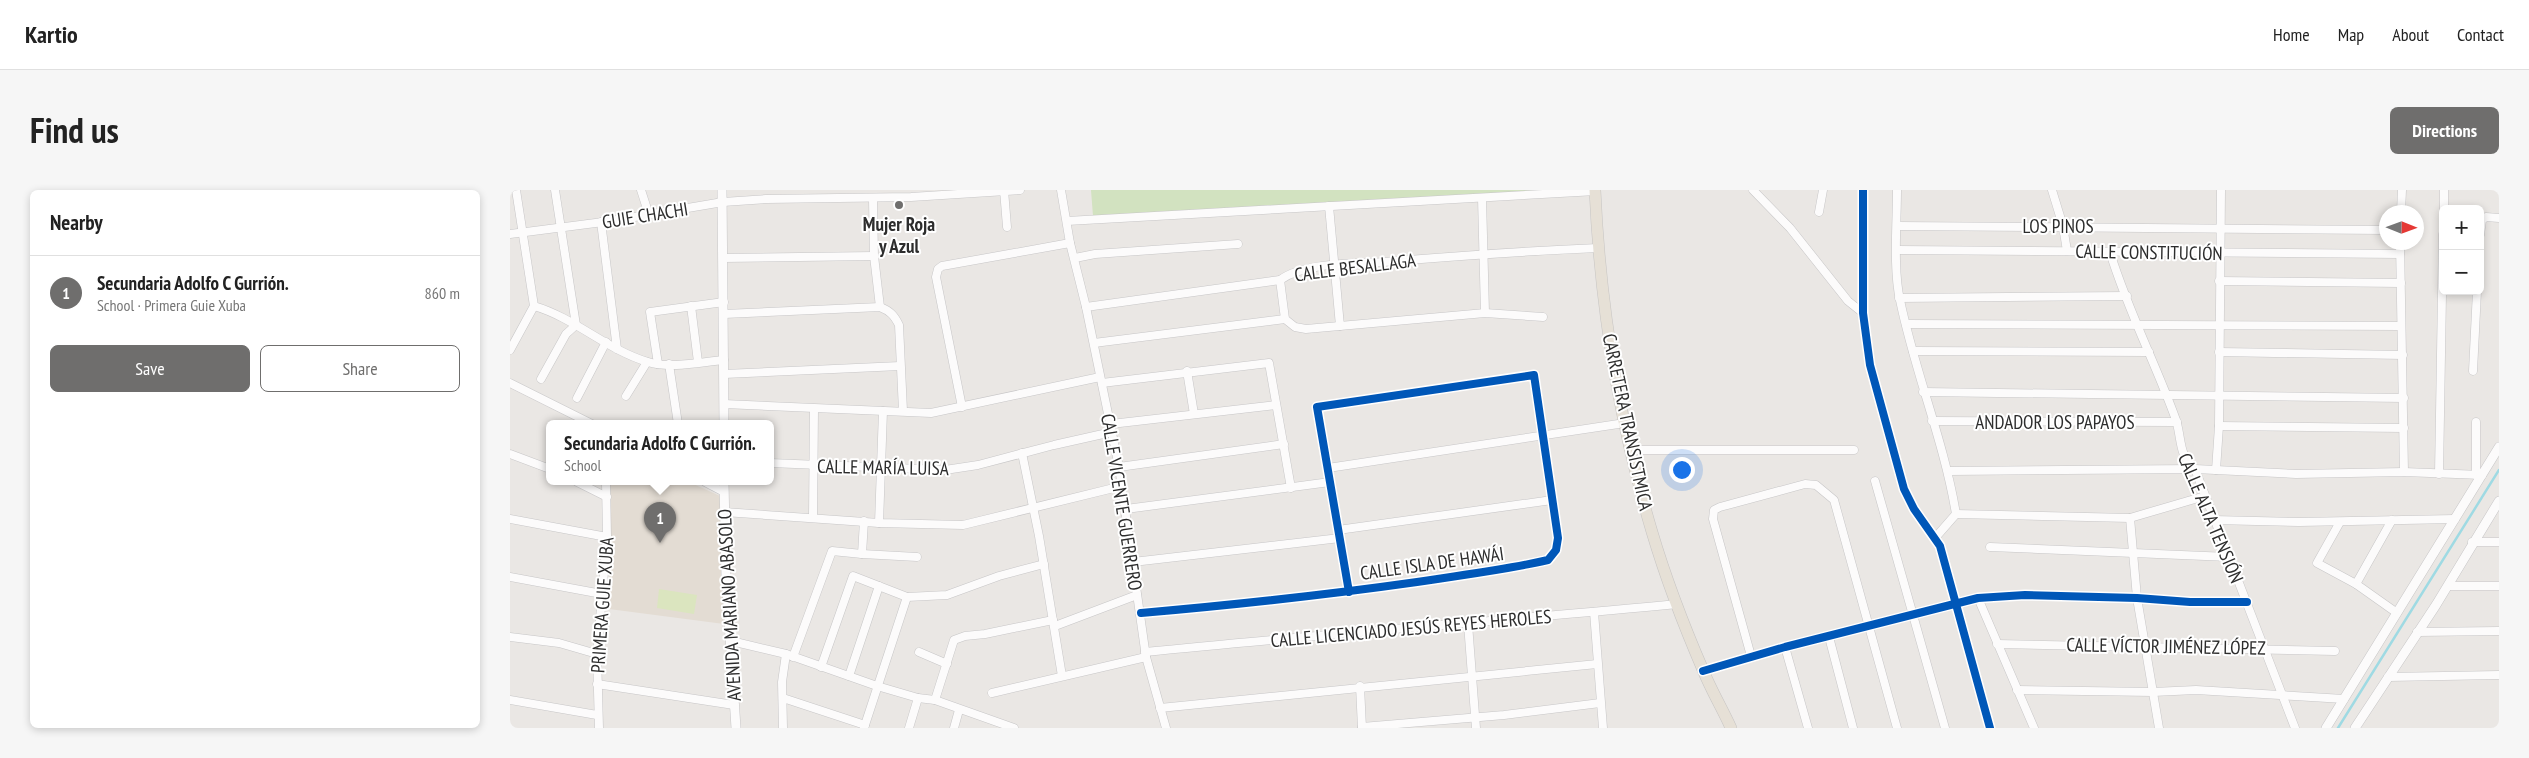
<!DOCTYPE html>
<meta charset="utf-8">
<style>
body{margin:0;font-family:"PT Sans Narrow",sans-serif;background:#f6f6f6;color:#222}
.controls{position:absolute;right:15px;top:15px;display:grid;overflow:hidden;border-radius:8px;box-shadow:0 2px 8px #0003}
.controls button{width:45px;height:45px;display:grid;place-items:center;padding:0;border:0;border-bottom:1px solid #e0e0e0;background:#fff;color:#222;font:25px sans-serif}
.compass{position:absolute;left:1869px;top:15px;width:45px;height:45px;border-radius:50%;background:#fff;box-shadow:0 2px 8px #0003;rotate:91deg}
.you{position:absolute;left:1171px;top:279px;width:18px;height:18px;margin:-12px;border:4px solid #fff;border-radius:50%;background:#1a73e8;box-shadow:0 0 0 8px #1a73e833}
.badge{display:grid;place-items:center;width:32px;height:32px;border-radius:50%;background:#6f6e6d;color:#fff;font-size:16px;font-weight:700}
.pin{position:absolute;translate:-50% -41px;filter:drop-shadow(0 1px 2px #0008)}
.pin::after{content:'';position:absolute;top:26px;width:18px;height:15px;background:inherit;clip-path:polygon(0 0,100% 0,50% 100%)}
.popup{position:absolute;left:36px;top:230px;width:228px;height:65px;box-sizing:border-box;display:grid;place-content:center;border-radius:8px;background:#fff;filter:drop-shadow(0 1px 4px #0005);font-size:16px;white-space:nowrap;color:#767676}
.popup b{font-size:19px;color:#222}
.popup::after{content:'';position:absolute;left:50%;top:100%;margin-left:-10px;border:10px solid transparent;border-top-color:#fff}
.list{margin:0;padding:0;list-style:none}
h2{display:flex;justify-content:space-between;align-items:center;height:65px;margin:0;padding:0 20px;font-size:21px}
h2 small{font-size:16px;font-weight:400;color:#767676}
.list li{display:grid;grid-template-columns:32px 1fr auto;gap:15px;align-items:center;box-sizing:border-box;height:75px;padding:0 20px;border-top:1px solid #e0e0e0}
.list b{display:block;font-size:19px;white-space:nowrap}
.list p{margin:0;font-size:16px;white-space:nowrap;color:#767676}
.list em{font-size:16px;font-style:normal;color:#767676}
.actions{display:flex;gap:10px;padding:15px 20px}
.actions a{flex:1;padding:11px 0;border:1px solid #6f6e6d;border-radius:8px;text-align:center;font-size:18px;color:#6f6e6d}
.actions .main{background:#6f6e6d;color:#fff}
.map{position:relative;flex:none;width:1989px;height:538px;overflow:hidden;border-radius:8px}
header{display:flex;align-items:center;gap:30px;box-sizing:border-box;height:70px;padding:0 25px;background:#fff;border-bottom:1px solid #e0e0e0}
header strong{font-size:24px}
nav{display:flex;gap:28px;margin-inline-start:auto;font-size:18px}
.intro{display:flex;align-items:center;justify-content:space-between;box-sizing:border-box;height:120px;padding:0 30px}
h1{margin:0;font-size:35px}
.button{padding:12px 22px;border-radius:8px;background:#6f6e6d;color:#fff;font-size:18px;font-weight:700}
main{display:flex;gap:30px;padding:0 30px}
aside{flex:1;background:#fff;border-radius:8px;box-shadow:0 2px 8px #0003}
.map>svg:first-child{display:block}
.education{fill:#e3dcd3}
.green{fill:#d2e2c0}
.pitch{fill:#dbe5bf}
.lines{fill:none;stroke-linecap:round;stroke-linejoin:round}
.stream{stroke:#9fdae3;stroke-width:2.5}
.minor-casing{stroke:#c7c6c7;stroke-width:9}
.tertiary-casing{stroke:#c7c6c7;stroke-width:10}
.primary-casing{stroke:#c6c4c3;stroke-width:12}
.minor{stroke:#fcfbfb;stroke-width:8}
.tertiary{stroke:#fcfbfb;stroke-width:9}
.primary{stroke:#e6e0d6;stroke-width:11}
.cycleway-casing{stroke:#fff;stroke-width:11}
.cycleway{stroke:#0057b8;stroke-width:8}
.poi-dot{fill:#6f6e6d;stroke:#fff;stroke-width:2}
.labels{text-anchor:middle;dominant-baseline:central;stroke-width:4;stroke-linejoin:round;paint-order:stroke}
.street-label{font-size:19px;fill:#2d2d2d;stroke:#fff}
.poi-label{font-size:19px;font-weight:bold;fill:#2d2d2d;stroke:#fff}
</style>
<header>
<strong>Kartio</strong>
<nav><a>Home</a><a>Map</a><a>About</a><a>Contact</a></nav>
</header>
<div class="intro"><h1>Find us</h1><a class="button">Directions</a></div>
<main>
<aside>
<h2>Nearby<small></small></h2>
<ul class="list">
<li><span class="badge">1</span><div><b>Secundaria Adolfo C Gurrión.</b><p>School · Primera Guie Xuba</p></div><em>860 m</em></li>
</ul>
<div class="actions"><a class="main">Save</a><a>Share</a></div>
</aside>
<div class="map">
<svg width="1989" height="538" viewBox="0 0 1989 538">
<rect width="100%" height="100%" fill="#eae7e4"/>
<!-- education -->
<path class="education" d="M100,292h79l31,14 4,128 -115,-15z"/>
<!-- green -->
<path class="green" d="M581,0h504l-502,26z"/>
<!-- pitch -->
<path class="pitch" d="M149,399l38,6 -3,19 -37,-6z"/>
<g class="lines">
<!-- stream -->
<path class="stream" d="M1828,538l161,-258"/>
<defs>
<g id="minor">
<path d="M131,0l8,25"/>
<path d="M494,0l3,37"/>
<path d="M551,0l9,53 16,64 33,160 27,190 20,71"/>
<path d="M1243,0l37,38 58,73 15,12"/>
<path d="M1353,0v123l7,52 34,124 10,20 26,37 50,182"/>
<path d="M1387,0c0,33 -4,79 3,110 15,73 44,141 56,214l-21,24"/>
<path d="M1542,0l11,36 4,25"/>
<path d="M972,8l3,115"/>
<path d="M363,9l1,57 6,51"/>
<path d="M819,16l11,120"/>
<path d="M1934,19v-19"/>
<path d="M1309,22l4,-22"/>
<path d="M1891,22l1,-22"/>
<path d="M557,31l529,-30"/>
<path d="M91,32l16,127"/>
<path d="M1387,36l489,4"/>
<path d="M0,44l101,-13 112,-19 43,-3 145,-2 109,-7"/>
<path d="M1970,45l2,-15 4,-3 13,1"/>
<path d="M1890,52l4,230"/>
<path d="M1387,60l503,4"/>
<path d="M1600,62c17,57 46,112 66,168 6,19 2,35 19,49l100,259"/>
<path d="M213,68l151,-2"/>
<path d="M565,68l20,-4 143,-10"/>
<path d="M770,90l5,39 10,8 11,2 179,-16 58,4"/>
<path d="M1709,91l182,2"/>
<path d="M1389,108l228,-2"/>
<path d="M24,116c41,12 73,44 114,56 22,7 53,0 76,-2"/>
<path d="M181,116l7,56"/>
<path d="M576,117l194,-27c25,-18 74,-16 104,-18 71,-6 142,-11 214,-14"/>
<path d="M214,124l156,-7c10,4 14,8 19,18l4,86"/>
<path d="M1396,134l495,2"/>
<path d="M584,153l191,-24"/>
<path d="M0,160l24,-44 -18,-116"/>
<path d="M1403,161l236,1"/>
<path d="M1709,162l184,3"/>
<path d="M148,174l-8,-52 74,-10"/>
<path d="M159,174l9,60"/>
<path d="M677,181l7,43"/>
<path d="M1963,181l4,-80"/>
<path d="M214,184l176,-8"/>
<path d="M31,189l25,-45 10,-9 -21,-135"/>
<path d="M0,193l82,41"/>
<path d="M592,193l167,-20 22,125"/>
<path d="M1413,202l481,6"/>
<path d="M116,206l21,-34"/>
<path d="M67,208l29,-56"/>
<path d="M214,214l207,9 169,-36"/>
<path d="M452,217l-26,-130 2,-8 4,-3 128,-23"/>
<path d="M1422,231l245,1"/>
<path d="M1966,232v53"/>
<path d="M601,234l165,-19"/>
<path d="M1709,236l185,2"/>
<path d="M1120,260h224"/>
<path d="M512,263l17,83 23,140"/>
<path d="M0,264l40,15"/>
<path d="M260,273l175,7 33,-5 76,-20 58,-13"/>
<path d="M609,277l165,-23"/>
<path d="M818,278l297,-45"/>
<path d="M1706,280l3,-44 2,-236"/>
<path d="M1439,281l246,-2 101,5 108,-2 78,3"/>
<path d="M1929,284l4,-240"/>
<path d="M1365,291l70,247"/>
<path d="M67,292l30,15"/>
<path d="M195,292l19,10"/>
<path d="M616,319l204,-27"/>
<path d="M214,322l155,11 84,2 159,-39"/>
<path d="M1446,324l174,4 75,-22"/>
<path d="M303,327l1,-108"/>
<path d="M1620,328l7,80 22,130"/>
<path d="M0,329l97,18"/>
<path d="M1703,330l86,2 156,-3"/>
<path d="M1830,332l-23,41 39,21 41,29"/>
<path d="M369,333l4,-112"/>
<path d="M828,340l214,-30"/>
<path d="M1962,352h27"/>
<path d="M1480,357l239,10"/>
<path d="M352,364l2,-33"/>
<path d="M623,372l207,-24"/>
<path d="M0,387l92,17"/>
<path d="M1846,394l36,-64"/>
<path d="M1938,396h51"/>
<path d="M397,407l40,-2 52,-19 45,-12"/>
<path d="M1468,408l56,130"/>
<path d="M1084,422l9,116"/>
<path d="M631,423c92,-8 184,-18 276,-31 44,-7 88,-12 131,-22l8,-10 2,-12 -24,-163 -217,32 32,185"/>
<path d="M958,434l8,104"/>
<path d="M545,436l82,-31"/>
<path d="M1907,442l82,-1"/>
<path d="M0,447l49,6 38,11"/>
<path d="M1319,447l24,91"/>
<path d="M221,451l55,13 91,32 41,12 17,2 79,28"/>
<path d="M1487,454l338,7"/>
<path d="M1275,457l23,81"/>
<path d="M409,462l28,12"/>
<path d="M635,462c178,-18 355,-31 532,-48"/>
<path d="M1241,466l-38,-137 1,-9 6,-3 85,-23 11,1 18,15 63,228"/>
<path d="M283,467l39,-106 30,3 55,3"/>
<path d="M311,477l32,-91 54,21 -43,131"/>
<path d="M1193,481l82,-24 193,-49 47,-3 112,3 53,4h57"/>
<path d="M339,486l30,-90"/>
<path d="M1878,487l111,-2"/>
<path d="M87,494l137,21"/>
<path d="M850,496l2,42"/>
<path d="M1507,500l136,2 43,-2 148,9"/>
<path d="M482,503l154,-36"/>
<path d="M273,508l82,27"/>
<path d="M0,510l87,15"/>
<path d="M425,510l19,-60 11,-4 20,-2 68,-14"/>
<path d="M650,518l437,-44"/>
<path d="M852,537l142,-12 96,-12"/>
<path d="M89,538l-2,-74 10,-117 -1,-55"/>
<path d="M273,538l-1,-46 4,-28"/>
<path d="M399,538l9,-30"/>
<path d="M444,538l5,-18"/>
</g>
<g id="tertiary">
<path d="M212,0l2,234"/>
<path d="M214,292l2,93 10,153"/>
<path d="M1816,538l173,-281"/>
<path d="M1845,538l81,-123 63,-104"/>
</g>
<path id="primary" d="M1085,0c5,115 24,231 57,342 14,47 32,94 51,138 8,20 19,38 28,58"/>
</defs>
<!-- minor casing -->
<use href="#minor" class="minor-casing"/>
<!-- tertiary casing -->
<use href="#tertiary" class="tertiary-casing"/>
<!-- primary casing -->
<use href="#primary" class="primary-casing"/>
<!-- minor -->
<use href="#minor" class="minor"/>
<!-- tertiary -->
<use href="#tertiary" class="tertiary"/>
<!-- primary -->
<use href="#primary" class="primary"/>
<defs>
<g id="cycleway">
<path d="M1353,0v123l7,52 34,124 10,20 26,37 50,182"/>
<path d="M631,423c92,-8 184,-18 276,-31 44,-7 88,-12 131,-22l8,-10 2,-12 -24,-163 -217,32 32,185"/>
<path d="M1193,481l82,-24 193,-49 47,-3 112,3 53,4h57"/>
</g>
</defs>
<!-- cycleway casing -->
<use href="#cycleway" class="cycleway-casing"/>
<!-- cycleway -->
<use href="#cycleway" class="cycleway"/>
</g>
<!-- markers -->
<circle class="poi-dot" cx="389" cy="15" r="5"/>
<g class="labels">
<!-- street labels -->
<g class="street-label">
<text transform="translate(135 25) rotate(-9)">GUIE CHACHI</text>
<text x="1548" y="36">LOS PINOS</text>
<text transform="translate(1639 62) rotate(1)">CALLE CONSTITUCIÓN</text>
<text transform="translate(845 77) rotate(-7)">CALLE BESALLAGA</text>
<text transform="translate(1118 232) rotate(78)">CARRETERA TRANSISTMICA</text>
<text x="1545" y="232">ANDADOR LOS PAPAYOS</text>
<text transform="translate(373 277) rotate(1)">CALLE MARÍA LUISA</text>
<text transform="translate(612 312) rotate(81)">CALLE VICENTE GUERRERO</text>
<text transform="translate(1701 328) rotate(67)">CALLE ALTA TENSIÓN</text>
<text transform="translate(922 373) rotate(-8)">CALLE ISLA DE HAWÁI</text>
<text transform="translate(92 415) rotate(-86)">PRIMERA GUIE XUBA</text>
<text transform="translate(219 415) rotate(-93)">AVENIDA MARIANO ABASOLO</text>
<text transform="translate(901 438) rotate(-5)">CALLE LICENCIADO JESÚS REYES HEROLES</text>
<text transform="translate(1656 456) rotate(1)">CALLE VÍCTOR JIMÉNEZ LÓPEZ</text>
</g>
<!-- poi labels -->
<g class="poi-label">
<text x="389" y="34">Mujer Roja<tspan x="389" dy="22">y Azul</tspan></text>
</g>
</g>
</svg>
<div class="controls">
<button>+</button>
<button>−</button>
</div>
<svg class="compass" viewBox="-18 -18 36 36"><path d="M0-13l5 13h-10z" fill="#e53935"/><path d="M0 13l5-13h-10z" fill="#767676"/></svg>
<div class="you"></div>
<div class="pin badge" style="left:150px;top:353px">1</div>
<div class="popup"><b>Secundaria Adolfo C Gurrión.</b>School</div>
</div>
</main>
